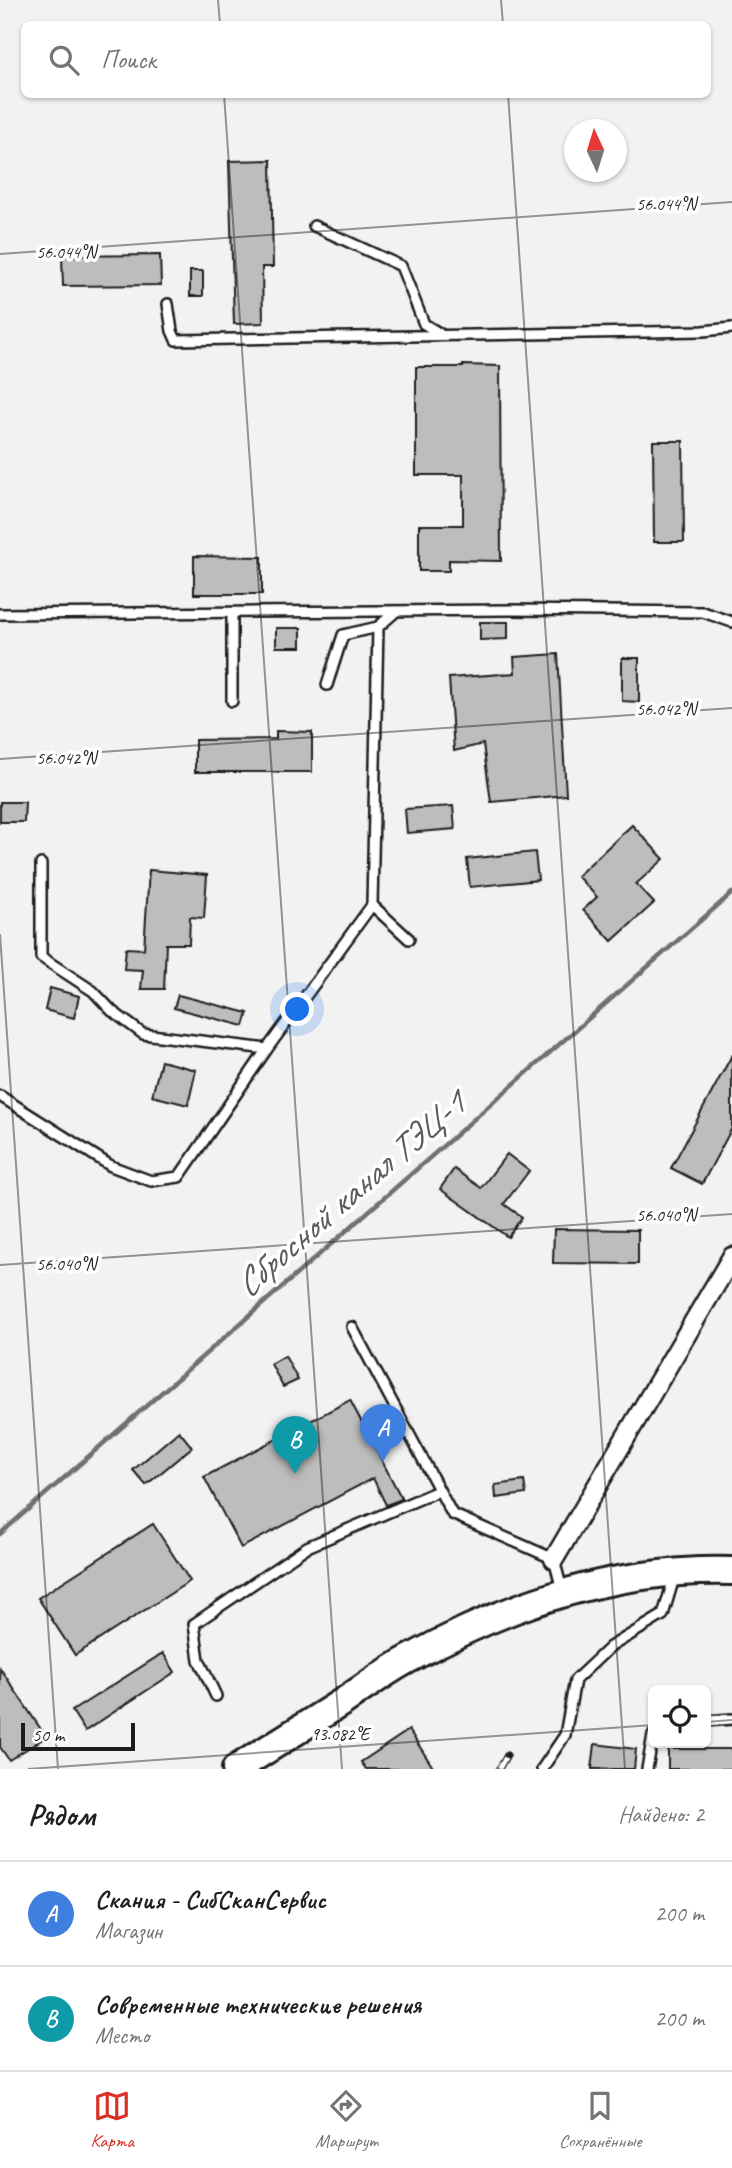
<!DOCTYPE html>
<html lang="ru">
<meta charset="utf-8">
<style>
body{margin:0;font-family:Caveat,sans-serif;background:#f2f2f2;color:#202124}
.controls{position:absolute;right:21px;bottom:21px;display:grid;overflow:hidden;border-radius:10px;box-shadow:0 2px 5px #0004}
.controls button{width:63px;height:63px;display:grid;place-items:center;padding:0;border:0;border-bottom:2px solid #e0e0e0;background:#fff;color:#202124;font:35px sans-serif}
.compass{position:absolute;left:564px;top:119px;width:63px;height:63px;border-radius:50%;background:#fff;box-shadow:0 2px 5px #0004;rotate:356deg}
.scale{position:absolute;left:21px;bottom:18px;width:114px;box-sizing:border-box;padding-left:7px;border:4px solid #1c1c1c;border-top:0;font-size:19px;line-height:24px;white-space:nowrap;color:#1c1c1c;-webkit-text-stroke:5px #fff;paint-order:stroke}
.you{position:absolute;left:298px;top:1010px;width:24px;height:24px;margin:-18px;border:5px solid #fff;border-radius:50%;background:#1a73e8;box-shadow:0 0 0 10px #1a73e833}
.badge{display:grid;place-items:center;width:46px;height:46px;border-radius:50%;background:#d93025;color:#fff;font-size:23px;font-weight:700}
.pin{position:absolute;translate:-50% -58px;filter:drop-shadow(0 2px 4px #0008)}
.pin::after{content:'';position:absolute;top:37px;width:24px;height:21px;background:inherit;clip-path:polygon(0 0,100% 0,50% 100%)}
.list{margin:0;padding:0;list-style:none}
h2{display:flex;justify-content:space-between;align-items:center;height:91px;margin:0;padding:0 28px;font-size:30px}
h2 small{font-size:23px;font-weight:400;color:#757577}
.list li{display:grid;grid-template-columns:46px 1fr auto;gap:21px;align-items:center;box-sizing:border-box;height:105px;padding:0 28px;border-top:2px solid #e0e0e0}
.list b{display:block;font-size:26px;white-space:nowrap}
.list p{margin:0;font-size:23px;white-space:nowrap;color:#757577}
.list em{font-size:23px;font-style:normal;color:#757577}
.icon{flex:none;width:38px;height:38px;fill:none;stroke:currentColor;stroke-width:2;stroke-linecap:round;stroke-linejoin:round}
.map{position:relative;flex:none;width:732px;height:1769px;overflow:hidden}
.search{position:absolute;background:#fff;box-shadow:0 2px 5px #0004;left:21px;right:21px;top:21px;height:77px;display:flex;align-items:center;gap:18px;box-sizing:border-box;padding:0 24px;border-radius:10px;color:#757577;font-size:26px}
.sheet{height:301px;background:#fff}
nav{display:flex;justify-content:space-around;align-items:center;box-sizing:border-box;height:98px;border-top:2px solid #e0e0e0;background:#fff;font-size:19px;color:#757577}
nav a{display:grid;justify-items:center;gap:4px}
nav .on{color:#d93025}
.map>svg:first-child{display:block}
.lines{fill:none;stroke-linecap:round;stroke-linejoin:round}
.stream{stroke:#707070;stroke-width:4.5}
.building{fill:#bdbdbd;stroke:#1c1c1c;stroke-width:2}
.service-casing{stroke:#1c1c1c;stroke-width:14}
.minor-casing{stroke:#1c1c1c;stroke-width:23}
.secondary-casing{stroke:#1c1c1c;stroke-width:32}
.service{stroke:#fff;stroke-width:9}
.minor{stroke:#fff;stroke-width:18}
.secondary{stroke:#fff;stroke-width:26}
.rail-casing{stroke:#1c1c1c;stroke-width:7}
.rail{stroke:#fff;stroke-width:4.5;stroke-dasharray:13;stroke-linecap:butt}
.ticks{fill:none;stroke:#1c1c1c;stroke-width:2;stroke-opacity:0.45}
.labels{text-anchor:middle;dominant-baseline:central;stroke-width:7;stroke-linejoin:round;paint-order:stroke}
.water-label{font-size:37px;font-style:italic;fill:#5b5b5b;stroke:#fff}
.ticks-label{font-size:18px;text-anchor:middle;fill:#1c1c1c;stroke:#fff;stroke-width:7;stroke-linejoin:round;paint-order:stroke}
</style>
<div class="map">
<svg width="732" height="1769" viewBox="0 0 732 1769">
<rect width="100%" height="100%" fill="#f2f2f2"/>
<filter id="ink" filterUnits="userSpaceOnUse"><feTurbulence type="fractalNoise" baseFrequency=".0143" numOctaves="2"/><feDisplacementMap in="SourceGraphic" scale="14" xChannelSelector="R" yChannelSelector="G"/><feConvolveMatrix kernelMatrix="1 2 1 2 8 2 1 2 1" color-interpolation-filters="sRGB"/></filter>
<g filter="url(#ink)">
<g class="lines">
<!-- stream -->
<path class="stream" d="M0,1534l732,-641"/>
</g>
<!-- building -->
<g class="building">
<path d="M271,160l2,107h-11l1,56 -29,1 -5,-163z"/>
<path d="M160,255l1,30 -98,1 -1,-30z"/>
<rect x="190" y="271" width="13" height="25"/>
<path d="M463,365l37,1 1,195 -52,-1v11h-30v-46h44v-50h-47v-108h47z"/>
<path d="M653,441h30l1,101h-30z"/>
<path d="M194,556l68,1v37h-68z"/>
<path d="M480,622h28v17l-28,1z"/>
<rect x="276" y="628" width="25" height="19"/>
<path d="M558,654l8,141 -75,7 -8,-58 -29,7 -5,-73 66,-5 -1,-16z"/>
<path d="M622,658h17v44l-17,-1z"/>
<path d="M276,731l36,1v40h-117v-32l81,-1z"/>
<path d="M0,802h25l-1,20h-24z"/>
<path d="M453,806l2,23 -48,4 -2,-24z"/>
<path d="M632,825l32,34 -28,25 18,19 -42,38 -29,-31 14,-13 -20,-21z"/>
<path d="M535,852l3,28 -68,7 -3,-28z"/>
<path d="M149,870l58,5 -3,43 -14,-1 -1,27h-23l-2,45h-23l2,-19 -19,-1 2,-21 18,1z"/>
<path d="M50,988l29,8 -5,22 -29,-8z"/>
<path d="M178,995l70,18 -4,13 -70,-18z"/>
<path d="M732,1055v73l-30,56 -31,-16z"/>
<path d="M161,1061l35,9 -8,35 -36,-9z"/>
<path d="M507,1154l22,17 -25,33 18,13 -14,20 -68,-48 14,-20 27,19z"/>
<path d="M554,1229l84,1v34l-85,-1z"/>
<path d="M285,1356l13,24 -15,7 -12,-23z"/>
<path d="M350,1400l52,99 -16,6 -13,-27 -132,70 -37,-71z"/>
<path d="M179,1431l13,16 -46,38 -13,-15z"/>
<path d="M524,1481l2,13 -30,4 -1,-13z"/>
<path d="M153,1524l37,57 -115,74 -37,-57z"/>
<path d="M163,1653l12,19 -90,59 -13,-20z"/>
<path d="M0,1668l46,69 -37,23 -9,-13z"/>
<path d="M409,1730l25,39h-68l-5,-7z"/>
<path d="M595,1744l41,5 -2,20h-42z"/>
<rect x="668" y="1749" width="64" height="20"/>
</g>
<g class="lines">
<defs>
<g id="service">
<path d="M314,226l87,40 23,58 15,9"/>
<path d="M168,304l4,27 4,9 527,-9 29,-3"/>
<path d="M232,613v88"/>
<path d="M0,614l510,-4 193,2 29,10"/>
<path d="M327,685l16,-50 35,-8"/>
<path d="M41,864v93l52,34 19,20 31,23 124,15"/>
<path d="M372,905l37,34"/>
<path d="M0,1096l111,70 40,15 28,-4 88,-128 105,-144 6,-278 16,-14"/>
<path d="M352,1327l100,187 102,45 8,31"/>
<path d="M216,1696l-17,-36 -5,-36 113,-77 131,-56"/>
<path d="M706,1721l26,-2"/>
<path d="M542,1769l23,-34 10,-55 35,-33 53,-32 11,-37"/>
<path d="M647,1769l6,-34"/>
</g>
<path id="minor" d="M554,1559l178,-302"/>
<path id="secondary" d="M236,1769c36,-23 72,-45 108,-68 21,-14 41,-29 63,-41 103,-57 207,-92 325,-89"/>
</defs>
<!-- service casing -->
<use href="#service" class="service-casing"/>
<!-- minor casing -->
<use href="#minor" class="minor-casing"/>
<!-- secondary casing -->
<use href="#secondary" class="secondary-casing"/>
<!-- service -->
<use href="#service" class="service"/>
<!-- minor -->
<use href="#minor" class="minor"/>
<!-- secondary -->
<use href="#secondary" class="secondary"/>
<defs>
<path id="rail" d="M499,1769l8,-14"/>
</defs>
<!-- rail casing -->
<use href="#rail" class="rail-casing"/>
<!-- rail -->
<use href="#rail" class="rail"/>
</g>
</g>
<!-- ticks -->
<path class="ticks" d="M218,0l2,24M501,0l2,24M224,94l118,1675M508,94l117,1675M0,254l732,-52M0,759l732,-51M0,934l58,835M0,1265l732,-51M706,1722l26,-2M28,1769l625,-44"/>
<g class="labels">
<!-- water labels -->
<g class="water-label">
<text transform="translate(349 1194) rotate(-41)">Сбросной канал ТЭЦ-1</text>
</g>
</g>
<g class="ticks-label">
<text x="666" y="210">56.044°N</text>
<text x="66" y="258">56.044°N</text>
<text x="666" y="715">56.042°N</text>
<text x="66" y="764">56.042°N</text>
<text x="666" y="1221">56.040°N</text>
<text x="66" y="1270">56.040°N</text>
<text x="340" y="1740">93.082°E</text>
</g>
</svg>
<div class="controls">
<button><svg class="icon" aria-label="locate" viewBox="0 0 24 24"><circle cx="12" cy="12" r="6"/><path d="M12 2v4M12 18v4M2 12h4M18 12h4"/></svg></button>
</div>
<svg class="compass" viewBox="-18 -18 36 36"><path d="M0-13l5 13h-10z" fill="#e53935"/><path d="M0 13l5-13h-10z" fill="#757577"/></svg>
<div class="scale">50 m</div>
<div class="you"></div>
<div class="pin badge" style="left:383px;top:1462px;background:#3f7fe0">A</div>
<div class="pin badge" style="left:295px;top:1474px;background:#0f9aa8">B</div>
<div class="search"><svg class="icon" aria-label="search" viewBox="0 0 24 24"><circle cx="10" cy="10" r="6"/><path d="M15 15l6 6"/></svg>Поиск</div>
</div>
<section class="sheet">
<h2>Рядом<small>Найдено: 2</small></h2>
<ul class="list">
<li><span class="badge" style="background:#3f7fe0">A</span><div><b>Скания - СибСканСервис</b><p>Магазин</p></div><em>200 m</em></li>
<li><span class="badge" style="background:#0f9aa8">B</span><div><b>Современные технические решения</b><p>Место</p></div><em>200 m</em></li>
</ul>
</section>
<nav>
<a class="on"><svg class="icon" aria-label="map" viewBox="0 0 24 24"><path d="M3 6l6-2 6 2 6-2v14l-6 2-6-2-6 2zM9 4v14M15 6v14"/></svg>Карта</a>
<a><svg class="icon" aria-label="directions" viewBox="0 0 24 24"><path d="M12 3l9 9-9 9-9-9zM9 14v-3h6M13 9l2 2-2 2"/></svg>Маршрут</a>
<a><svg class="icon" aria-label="saved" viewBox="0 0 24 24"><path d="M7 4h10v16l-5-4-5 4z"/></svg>Сохранённые</a>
</nav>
